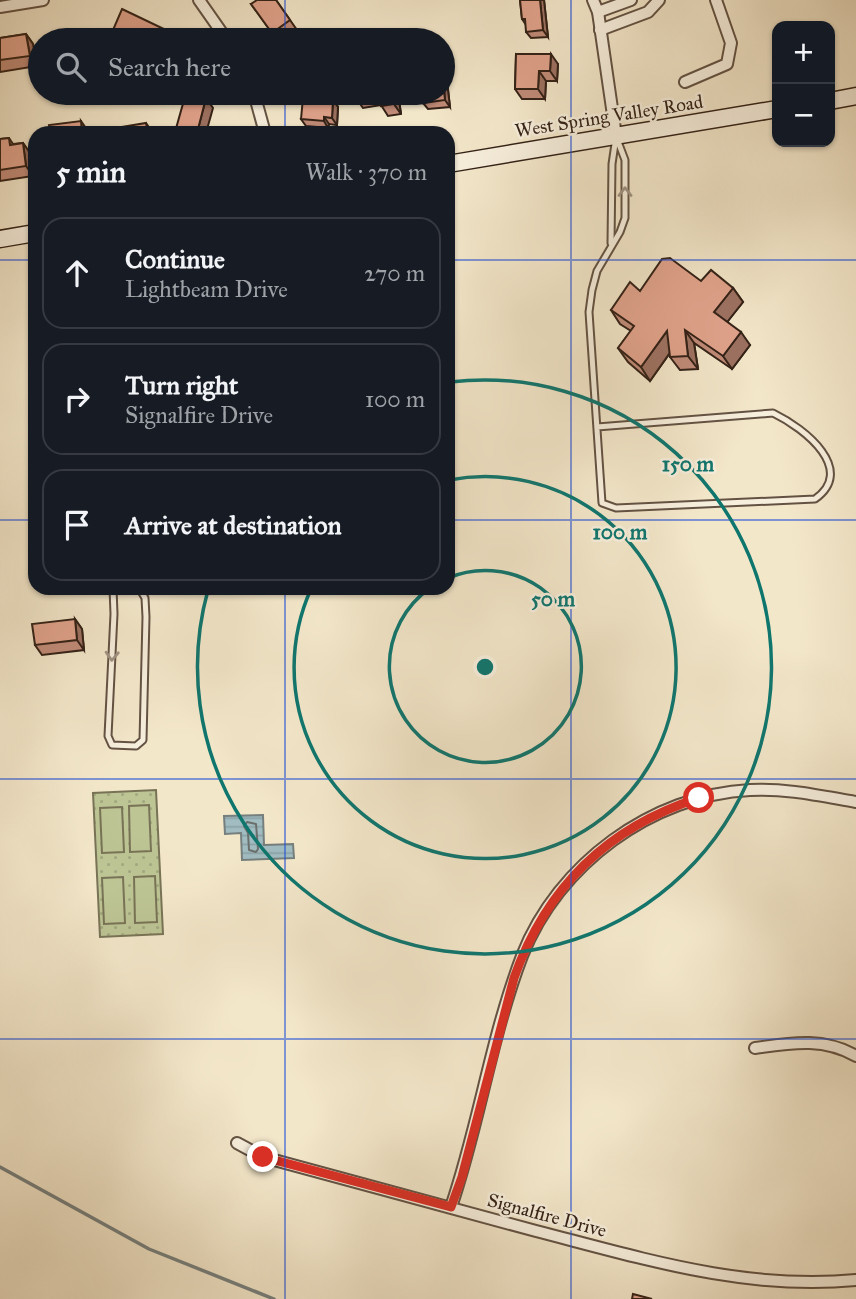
<!DOCTYPE html>
<meta charset="utf-8">
<style>
body{margin:0;font-family:"IM FELL Great Primer",serif;background:#242831;color:#f1f3f6}
.controls{position:absolute;right:21px;top:21px;display:grid;overflow:hidden;border-radius:14px;box-shadow:0 2px 5px #0004}
.controls button{width:63px;height:63px;display:grid;place-items:center;padding:0;border:0;border-bottom:2px solid #363941;background:#171b24;color:#f1f3f6;font:35px sans-serif}
.stop{position:absolute;width:21px;height:21px;margin:-16px;border:5px solid #d93025;border-radius:50%;background:#fff}
.stop.end{background:#d93025;border-color:#fff;box-shadow:0 2px 7px #0008}
.list{margin:0;padding:0;list-style:none}
h2{display:flex;justify-content:space-between;align-items:center;height:91px;margin:0;padding:0 28px;font-size:30px}
h2 small{font-size:23px;font-weight:400;color:#9ea1a6}
.list li{display:grid;grid-template-columns:46px 1fr auto;gap:21px;align-items:center;box-sizing:border-box;height:112px;margin:0 14px 14px;padding:0 14px;border:2px solid #363941;border-radius:21px}
.list b{display:block;font-size:26px;white-space:nowrap}
.list p{margin:0;font-size:23px;white-space:nowrap;color:#9ea1a6}
.list em{font-size:23px;font-style:normal;color:#9ea1a6}
.icon{flex:none;width:38px;height:38px;fill:none;stroke:currentColor;stroke-width:2;stroke-linecap:round;stroke-linejoin:round}
.map{position:relative;flex:none;width:856px;height:1299px;overflow:hidden}
.search{position:absolute;background:#171b24;box-shadow:0 2px 5px #0004;left:28px;top:28px;width:427px;height:77px;display:flex;align-items:center;gap:18px;box-sizing:border-box;padding:0 24px;border-radius:38px;color:#9ea1a6;font-size:26px}
.panel{position:absolute;background:#171b24;box-shadow:0 2px 5px #0004;left:28px;top:126px;width:427px;height:469px;border-radius:21px}
.map>svg:first-child{display:block}
.park{fill:url(#park-dots);stroke:#787356;stroke-width:2}
.pitch{fill:#bdc595;stroke:#787356;stroke-width:2}
.water{fill:url(#water-rules);stroke:#757f7d;stroke-width:2}
.lines{fill:none;stroke-linecap:round;stroke-linejoin:round}
.shore{stroke:#6a6f6c;stroke-width:2}
.stream{stroke:#757f7d;stroke-width:3.5}
.lane-casing{stroke:#635243;stroke-width:9}
.street-casing{stroke:#635243;stroke-width:14}
.secondary-casing{stroke:#332116;stroke-width:19}
.lane{stroke:#f7efdd;stroke-width:5}
.street{stroke:#f7efdd;stroke-width:10}
.secondary{stroke:#f7efdd;stroke-width:16}
.wall{fill:#c18b78;stroke:#332116;stroke-width:2}
.shaded-wall{fill:#9d7161;stroke:#332116;stroke-width:2}
.building{fill:#e0a28b;stroke:#332116;stroke-width:2}
.oneway{stroke:#9f9283}
.route{stroke:#d93025;stroke-width:9}
.grid{fill:none;stroke:#1d4ed8;stroke-width:2;stroke-opacity:0.55}
.ring{fill:none;stroke:#0f766e;stroke-width:3.5}
.labels{text-anchor:middle;dominant-baseline:central;stroke-width:5;stroke-linejoin:round;paint-order:stroke}
.street-label{font-size:19px;fill:#332116;stroke:#f7efdd}
.centre{fill:#0f766e;stroke:#f7efdd;stroke-width:3.5}
.ring-label{font-size:21px;text-anchor:middle;font-weight:bold;fill:#0f766e;stroke:#f7efdd;stroke-width:5;stroke-linejoin:round;paint-order:stroke}
</style>
<div class="map">
<svg width="856" height="1299" viewBox="0 0 856 1299">
<defs>
<pattern id="park-dots" width="8" height="8" patternUnits="userSpaceOnUse" patternTransform="scale(1.75)"><rect width="8" height="8" fill="#bdc595"/><path d="M2 2h.1M6 6h.1" fill="none" stroke="#a3a980" stroke-width="1.8" stroke-linecap="round"/></pattern>
<pattern id="water-rules" width="6" height="5" patternUnits="userSpaceOnUse" patternTransform="scale(1.75)"><rect width="6" height="5" fill="#a1bdc2"/><path d="M0 2.5h6" fill="none" stroke="#8ba2a6"/></pattern>
</defs>
<rect width="100%" height="100%" fill="#f3e7ca"/>
<filter id="stains"><feTurbulence type="fractalNoise" baseFrequency=".00286" numOctaves="4"/><feColorMatrix values="0 0 0 0 .2 0 0 0 0 .09 0 0 0 0 .02 0 0 0 .5 -.17"/></filter>
<radialGradient id="worn" r=".72"><stop offset=".6" stop-color="#630" stop-opacity="0"/><stop offset="1" stop-color="#630" stop-opacity=".3"/></radialGradient>
<!-- park -->
<path class="park" d="M156,790l7,144 -63,3 -7,-144z"/>
<!-- pitch -->
<g class="pitch">
<path d="M149,805l2,46 -21,1 -1,-46z"/>
<path d="M122,807l2,45 -22,1 -2,-45z"/>
<path d="M155,876l2,46 -22,1 -1,-46z"/>
<path d="M123,877l2,46 -21,1 -2,-46z"/>
</g>
<!-- water -->
<path class="water" d="M263,815l1,30 29,-1 1,14 -52,2 -1,-27 -16,1 -1,-18z"/>
<g class="lines">
<!-- shore -->
<path class="shore" d="M247,822l9,2 2,25 -2,3 -7,-2 -1,-17 -4,-7z"/>
<!-- stream -->
<path class="stream" d="M0,1167l149,82 125,50"/>
<defs>
<g id="lane">
<path d="M611,243l1,-79 4,-27"/>
<path d="M597,427l176,-14c33,16 83,57 42,86l-199,9 -14,-5 -13,-191 3,-22 5,-19 23,-39 5,-14v-58l-8,-21"/>
<path d="M113,588l1,26 -6,122 4,9 24,1 7,-6 3,-123 -1,-19 -6,-10"/>
</g>
<g id="street">
<path d="M199,0l28,40"/>
<path d="M593,0l5,12 18,124"/>
<path d="M0,7l43,-7"/>
<path d="M598,12l33,-12"/>
<path d="M600,30l48,-18 11,-12"/>
<path d="M685,82l42,-18 4,-21 -15,-43"/>
<path d="M254,93l11,40"/>
<path d="M755,1048c36,-5 68,-11 101,8"/>
<path d="M237,1143l26,14c91,25 182,49 273,74 105,27 210,60 320,49"/>
<path d="M451,1207c28,-82 40,-170 71,-251 36,-92 130,-161 228,-166 36,-2 71,6 106,12"/>
</g>
<g id="secondary">
<path d="M830,101l26,-5"/>
<path d="M448,164l329,-55"/>
<path d="M0,239l35,-6"/>
</g>
</defs>
<!-- lane casing -->
<use href="#lane" class="lane-casing"/>
<!-- street casing -->
<use href="#street" class="street-casing"/>
<!-- secondary casing -->
<use href="#secondary" class="secondary-casing"/>
<!-- lane -->
<use href="#lane" class="lane"/>
<!-- street -->
<use href="#street" class="street"/>
<!-- secondary -->
<use href="#secondary" class="secondary"/>
</g>
<!-- wall -->
<g class="wall">
<path d="M276,0l21,30 -14,10h-6l-26,-36z"/>
<path d="M520,0h24l4,37 -17,1 -5,-6v-7l-4,-6z"/>
<path d="M113,30h53l7,10h-52z"/>
<path d="M26,34l7,10 4,22 -37,6v-34z"/>
<path d="M516,54l42,10 -1,17h-11l-1,18h-23l-7,-10z"/>
<path d="M443,76l4,5 3,26 -22,2 -5,-6 20,-10z"/>
<path d="M355,93h43l3,21 -13,2 -7,-11 -18,3 -7,-10z"/>
<path d="M338,107l-1,18 -8,-1 -1,4 -22,-2 -5,-7z"/>
<path d="M9,138l4,6 10,-1 7,10 3,23 -33,5v-42z"/>
<path d="M701,281l32,7 10,14 -16,20 23,23 -18,24 -38,-26 4,26 -18,1 -10,-13v-4l-20,28 -22,-19 -10,-14 13,-17 -11,-7 -9,-14 29,-19z"/>
<path d="M75,619l7,10 2,21 -42,5 -7,-10z"/>
</g>
<!-- shaded-wall -->
<g class="shaded-wall">
<path d="M540,0h4l4,37 -5,-7z"/>
<path d="M166,30l7,10h-12z"/>
<path d="M26,34l7,10 4,22 -7,-10z"/>
<path d="M551,54l7,10 -1,17 -7,-10z"/>
<path d="M539,71l7,10 -1,18 -7,-10z"/>
<path d="M443,76l4,5 3,26 -5,-7z"/>
<path d="M392,93h6l3,21 -7,-10z"/>
<path d="M206,98l7,10 -7,25h-9z"/>
<path d="M333,100l5,7 -1,18 -5,-7z"/>
<path d="M324,117l5,7 -1,4 -4,-7z"/>
<path d="M81,121l7,10v2h-6z"/>
<path d="M146,123l7,10h-5z"/>
<path d="M23,143l7,10 3,23 -7,-10z"/>
<path d="M733,288l10,14 -19,24 -10,-14z"/>
<path d="M685,330l9,13 4,26 -10,-13z"/>
<path d="M667,331l9,13 -26,37 -9,-14z"/>
<path d="M741,332l9,13 -18,24 -9,-13z"/>
<path d="M75,619l7,10 2,21 -7,-10z"/>
</g>
<!-- building -->
<g class="building">
<path d="M257,0h19l14,20 -18,13 -21,-29z"/>
<path d="M520,0h20l3,30 -17,2 -1,-13h-3z"/>
<path d="M122,9l44,21 -5,10h-40l3,-5 -11,-5z"/>
<path d="M84,32l1,8h-30l-1,-4z"/>
<path d="M26,34l4,22 -30,4v-22z"/>
<path d="M516,54h35l-1,17h-11l-1,18h-23z"/>
<path d="M443,81l2,19 -22,3 -1,-10h21z"/>
<path d="M186,93l20,5 -9,35 -22,-1z"/>
<path d="M355,93h37l2,11 -13,2 -2,-12 -23,4z"/>
<path d="M303,98l30,2 -1,18 -8,-1v4l-23,-2z"/>
<path d="M81,121l1,12h-32l-1,-8z"/>
<path d="M146,123l2,10h-39v-4z"/>
<path d="M9,138l1,7 13,-2 3,23 -26,4v-31z"/>
<path d="M670,258l31,23 10,-11 22,18 -19,24 27,20 -18,24 -38,-26 3,26 -18,1 -3,-26 -26,36 -23,-19 16,-22 -23,-16 19,-28 10,9 22,-32z"/>
<path d="M75,619l2,21 -42,5 -3,-21z"/>
<path d="M633,1294l19,5h-20z"/>
</g>
<!-- one-way arrows -->
<defs><path id="oneway-chevron" d="M-2-3.5L2.5 0L-2 3.5" fill="none" stroke-width="1.6" stroke-linecap="round" stroke-linejoin="round" transform="scale(1.75)"/></defs>
<g class="oneway">
<use href="#oneway-chevron" transform="translate(625 192) rotate(-90)"/>
<use href="#oneway-chevron" transform="translate(112 656) rotate(93)"/>
</g>
<g class="lines">
<!-- route -->
<path class="route" d="M263,1157l188,50 11,-30 52,-199c32,-90 94,-151 185,-180"/>
</g>
<!-- grid -->
<path class="grid" d="M285,0v40M571,0v1299M285,93v40M0,260h35M448,260h408M0,520h35M448,520h408M285,588v711M0,779h856M0,1039h856"/>
<!-- distance rings -->
<g class="ring">
<path d="M448 578A96 96 0 1 1 430 588"/>
<path d="M449 480A191 191 0 1 1 311 589"/>
<path d="M450 382A287 287 0 1 1 208 590"/>
</g>
<g class="labels">
<!-- street labels -->
<g class="street-label">
<text transform="translate(609 116) rotate(-9)">West Spring Valley Road</text>
<text transform="translate(547 1215) rotate(15)">Signalfire Drive</text>
</g>
</g>
<circle cx="485" cy="667" r="10" class="centre"/>
<g class="ring-label">
<text x="688" y="471">150 m</text>
<text x="620" y="539">100 m</text>
<text x="553" y="606">50 m</text>
</g>
<rect width="100%" height="100%" filter="url(#stains)"/>
<rect width="100%" height="100%" fill="url(#worn)"/>
</svg>
<div class="controls">
<button>+</button>
<button>−</button>
</div>
<div class="stop" style="left:699px;top:798px"></div>
<div class="stop end" style="left:263px;top:1157px"></div>
<div class="search"><svg class="icon" aria-label="search" viewBox="0 0 24 24"><circle cx="10" cy="10" r="6"/><path d="M15 15l6 6"/></svg>Search here</div>
<section class="panel">
<h2>5 min<small>Walk · 370 m</small></h2>
<ul class="list">
<li><svg class="icon" aria-label="ahead" viewBox="0 0 24 24"><path d="M12 20V5M6 11l6-6 6 6"/></svg><div><b>Continue</b><p>Lightbeam Drive</p></div><em>270 m</em></li>
<li><svg class="icon" aria-label="right" viewBox="0 0 24 24"><path d="M7 20v-9h11M14 6l5 5-5 5"/></svg><div><b>Turn right</b><p>Signalfire Drive</p></div><em>100 m</em></li>
<li><svg class="icon" aria-label="arrive" viewBox="0 0 24 24"><path d="M6 21V4h12l-3 4 3 4H6"/></svg><div><b>Arrive at destination</b></div></li>
</ul>
</section>
</div>
